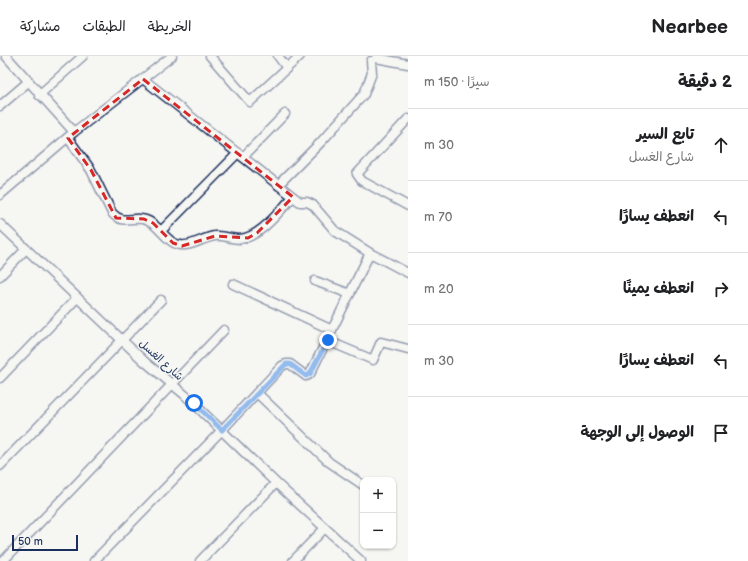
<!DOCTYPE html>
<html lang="ar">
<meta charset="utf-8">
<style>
body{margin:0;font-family:"Balsamiq Sans","Playpen Sans Arabic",sans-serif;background:#f6f6f6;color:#202124;direction:rtl}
.controls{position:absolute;right:12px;bottom:12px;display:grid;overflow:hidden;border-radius:8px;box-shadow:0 1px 3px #0004}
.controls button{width:36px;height:36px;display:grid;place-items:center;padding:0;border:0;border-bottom:1px solid #e0e0e0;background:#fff;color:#202124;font:20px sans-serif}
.scale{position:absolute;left:12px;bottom:10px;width:66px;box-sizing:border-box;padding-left:4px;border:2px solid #1b2f5e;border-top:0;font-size:11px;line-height:14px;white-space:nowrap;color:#1b2f5e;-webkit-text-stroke:3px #f6f6f2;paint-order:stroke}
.stop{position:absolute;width:12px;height:12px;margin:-9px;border:3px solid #1a73e8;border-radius:50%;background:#fff}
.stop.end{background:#1a73e8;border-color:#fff;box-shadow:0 1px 4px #0008}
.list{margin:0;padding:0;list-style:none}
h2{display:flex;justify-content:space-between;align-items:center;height:52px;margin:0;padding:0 16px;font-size:17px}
h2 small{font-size:13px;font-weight:400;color:#757577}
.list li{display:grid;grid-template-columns:26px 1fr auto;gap:12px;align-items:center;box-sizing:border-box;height:72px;padding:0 16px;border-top:1px solid #e0e0e0}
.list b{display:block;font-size:15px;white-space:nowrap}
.list p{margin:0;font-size:13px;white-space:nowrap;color:#757577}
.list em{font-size:13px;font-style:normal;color:#757577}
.icon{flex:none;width:22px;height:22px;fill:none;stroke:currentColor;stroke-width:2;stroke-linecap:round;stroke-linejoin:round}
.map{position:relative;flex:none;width:408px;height:505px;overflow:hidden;direction:ltr}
header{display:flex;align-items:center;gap:24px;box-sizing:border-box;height:56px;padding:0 20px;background:#fff;border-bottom:1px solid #e0e0e0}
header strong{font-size:19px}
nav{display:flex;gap:22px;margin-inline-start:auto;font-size:14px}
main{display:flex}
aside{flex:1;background:#fff}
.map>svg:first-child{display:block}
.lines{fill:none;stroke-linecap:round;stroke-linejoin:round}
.street-casing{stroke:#1b2f5e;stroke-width:11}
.street{stroke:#f6f6f2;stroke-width:8}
.route{stroke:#1a73e8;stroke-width:5}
.marked{fill:none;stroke:#d62828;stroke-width:3;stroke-dasharray:8 5;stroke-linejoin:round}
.labels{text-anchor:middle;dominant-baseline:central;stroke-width:3;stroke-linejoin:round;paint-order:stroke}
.street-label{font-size:11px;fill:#1b2f5e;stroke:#f6f6f2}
</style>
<header>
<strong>Nearbee</strong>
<nav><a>الخريطة</a><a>الطبقات</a><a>مشاركة</a></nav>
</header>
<main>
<aside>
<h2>2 دقيقة<small>سيرًا · 150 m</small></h2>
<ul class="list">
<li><svg class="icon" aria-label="ahead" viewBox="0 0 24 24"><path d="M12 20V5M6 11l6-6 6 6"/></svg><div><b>تابع السير</b><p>شارع الغسل</p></div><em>30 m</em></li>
<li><svg class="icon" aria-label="left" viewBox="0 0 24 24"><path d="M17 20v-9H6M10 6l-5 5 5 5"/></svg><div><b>انعطف يسارًا</b></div><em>70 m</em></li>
<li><svg class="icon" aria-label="right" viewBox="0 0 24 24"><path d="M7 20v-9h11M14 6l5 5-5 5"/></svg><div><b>انعطف يمينًا</b></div><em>20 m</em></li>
<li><svg class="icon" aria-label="left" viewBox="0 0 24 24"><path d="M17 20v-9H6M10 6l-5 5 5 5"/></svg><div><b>انعطف يسارًا</b></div><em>30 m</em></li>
<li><svg class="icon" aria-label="arrive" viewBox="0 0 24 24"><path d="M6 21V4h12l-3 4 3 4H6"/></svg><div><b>الوصول إلى الوجهة</b></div></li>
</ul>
</aside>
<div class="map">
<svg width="408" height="505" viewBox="0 0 408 505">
<rect width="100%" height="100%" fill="#f6f6f2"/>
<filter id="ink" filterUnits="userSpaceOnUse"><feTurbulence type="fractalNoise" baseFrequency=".025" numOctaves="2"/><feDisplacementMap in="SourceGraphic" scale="8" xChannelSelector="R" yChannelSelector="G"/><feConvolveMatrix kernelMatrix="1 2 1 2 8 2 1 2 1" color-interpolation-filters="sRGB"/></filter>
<g filter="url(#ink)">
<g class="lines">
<defs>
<g id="street">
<path d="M6,0l68,76"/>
<path d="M210,0l40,46 50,-46"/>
<path d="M278,0l9,12"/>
<path d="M376,2l32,6"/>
<path d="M143,23l157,123h7l6,3 22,26 35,22 38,20"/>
<path d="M39,39l44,-39"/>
<path d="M0,50l28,-24"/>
<path d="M408,63l-51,55 5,7 46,25"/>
<path d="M68,82l23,32 21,43c12,13 21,2 34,7 12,4 17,17 28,23 13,7 27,-5 41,-7 8,-1 16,3 24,3 21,-1 40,-28 54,-42"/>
<path d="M243,101l42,-43"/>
<path d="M278,129l43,-43 43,-48 8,-21 -1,-12"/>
<path d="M0,139l74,-63 98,-76"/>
<path d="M0,168l144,137 41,34 91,88 85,78"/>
<path d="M161,175l77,-78"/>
<path d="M0,220l26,-27"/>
<path d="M315,225l35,13"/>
<path d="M233,228l99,46"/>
<path d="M328,285l45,19 8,-18 27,7"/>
<path d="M0,322l77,-80"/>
<path d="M257,337l72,69 34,23"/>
<path d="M0,410l161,-166"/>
<path d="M3,505l221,-231"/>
<path d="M94,505l128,-131 60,-64 4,-2h4l16,12 4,-2 60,-121"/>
<path d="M200,505l76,-78"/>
<path d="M293,505l32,-33"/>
</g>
</defs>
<!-- street casing -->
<use href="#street" class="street-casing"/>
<!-- street -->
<use href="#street" class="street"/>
</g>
</g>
<g class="lines" filter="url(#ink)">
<!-- route -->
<path class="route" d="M194,347l28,27 64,-66h4l16,12 4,-2 18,-34"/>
</g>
<!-- marked area -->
<path d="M0 0H408V505H0ZM143,23l150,118 -36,36 -9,5 -33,-2 -33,10 -9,-3 -20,-20 -9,-4 -28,-1 -25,-48 -23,-32z" fill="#f6f6f2" fill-opacity=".55" fill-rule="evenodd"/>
<path class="marked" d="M143,23l150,118 -36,36 -9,5 -33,-2 -33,10 -9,-3 -20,-20 -9,-4 -28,-1 -25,-48 -23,-32z"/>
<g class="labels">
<!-- street labels -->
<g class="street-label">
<text transform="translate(161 304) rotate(42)">شارع الغسل</text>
</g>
</g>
</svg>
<div class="controls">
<button>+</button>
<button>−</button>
</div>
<div class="scale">50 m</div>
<div class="stop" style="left:194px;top:347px"></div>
<div class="stop end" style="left:328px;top:284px"></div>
</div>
</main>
